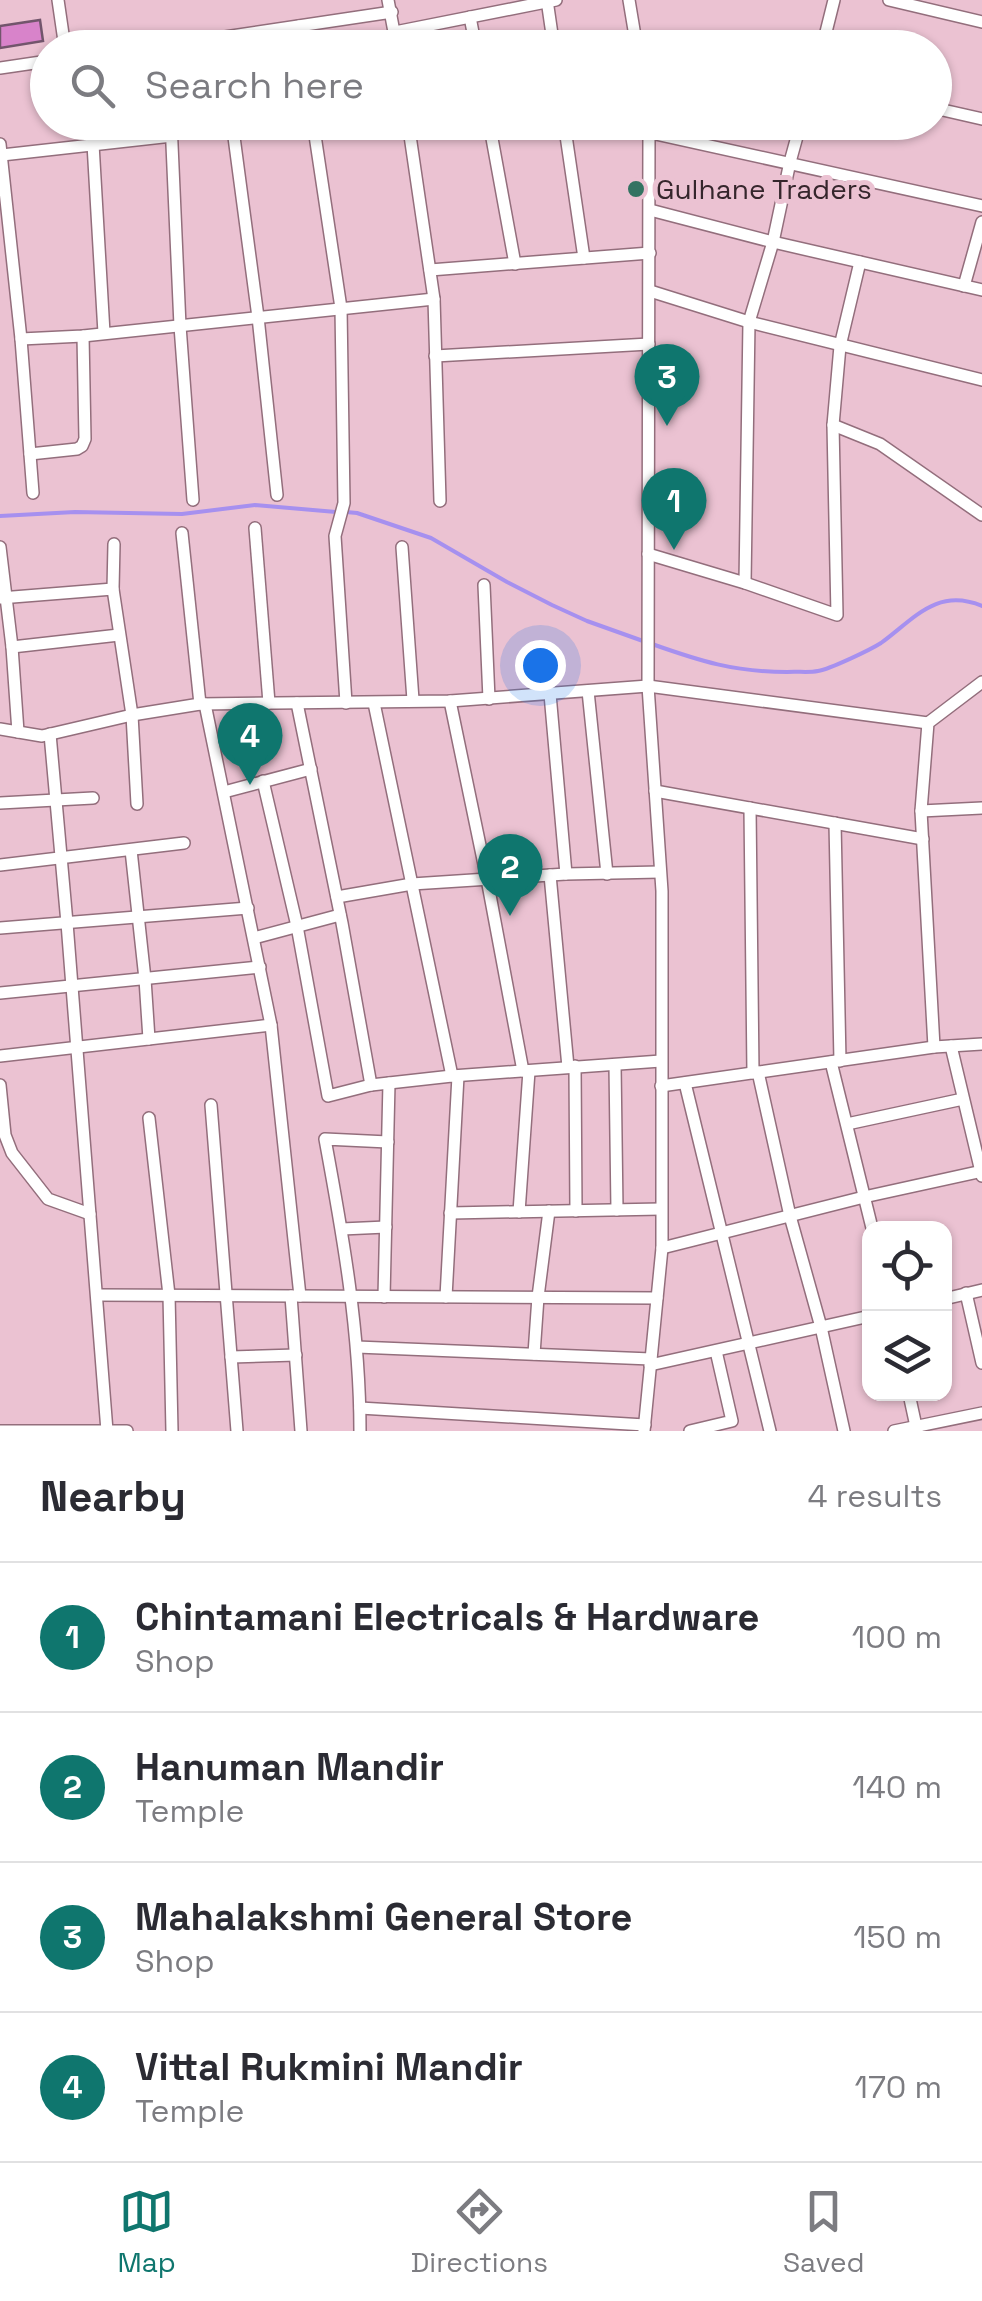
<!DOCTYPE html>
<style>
body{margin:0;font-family:"Space Grotesk",sans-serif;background:#f7f7f7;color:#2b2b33}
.controls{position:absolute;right:30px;bottom:30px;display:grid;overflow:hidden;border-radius:20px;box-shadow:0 2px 8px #0004}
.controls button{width:90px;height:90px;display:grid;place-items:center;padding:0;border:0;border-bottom:2px solid #e1e1e2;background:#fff;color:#2b2b33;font:50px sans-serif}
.you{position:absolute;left:540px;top:665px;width:35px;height:35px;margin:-25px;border:8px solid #fff;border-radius:50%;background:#1a73e8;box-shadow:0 0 0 15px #1a73e833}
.badge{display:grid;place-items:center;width:65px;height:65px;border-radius:50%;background:#0f766e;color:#fff;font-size:32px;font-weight:700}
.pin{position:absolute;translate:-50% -82px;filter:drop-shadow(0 2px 5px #0008)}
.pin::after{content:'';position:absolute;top:52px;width:35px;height:30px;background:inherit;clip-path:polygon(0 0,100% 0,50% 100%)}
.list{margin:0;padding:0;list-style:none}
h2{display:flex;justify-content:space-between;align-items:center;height:130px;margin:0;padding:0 40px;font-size:42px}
h2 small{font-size:32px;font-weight:400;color:#7c7c81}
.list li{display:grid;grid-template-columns:65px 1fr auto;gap:30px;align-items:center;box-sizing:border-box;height:150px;padding:0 40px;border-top:2px solid #e1e1e2}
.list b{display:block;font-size:38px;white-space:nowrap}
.list p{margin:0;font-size:32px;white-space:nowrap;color:#7c7c81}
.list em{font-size:32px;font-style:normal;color:#7c7c81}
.icon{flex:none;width:55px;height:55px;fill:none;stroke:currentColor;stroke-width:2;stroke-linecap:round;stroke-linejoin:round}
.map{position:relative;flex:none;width:982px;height:1431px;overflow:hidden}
.search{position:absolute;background:#fff;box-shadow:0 2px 8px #0004;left:30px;right:30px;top:30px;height:110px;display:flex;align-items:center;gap:25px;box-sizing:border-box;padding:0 35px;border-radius:55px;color:#7c7c81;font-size:38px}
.sheet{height:730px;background:#fff}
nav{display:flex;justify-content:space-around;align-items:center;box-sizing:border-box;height:140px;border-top:2px solid #e1e1e2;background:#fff;font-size:28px;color:#7c7c81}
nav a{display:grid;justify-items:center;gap:5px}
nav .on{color:#0f766e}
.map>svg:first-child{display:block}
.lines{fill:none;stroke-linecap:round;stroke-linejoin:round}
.stream{stroke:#a690ef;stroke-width:4}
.building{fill:#d883ca;stroke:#72556c;stroke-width:2.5}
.minor-casing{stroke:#936e7c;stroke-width:14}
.minor{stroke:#fff;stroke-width:11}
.poi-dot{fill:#337362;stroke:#ebc2d2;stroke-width:4}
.labels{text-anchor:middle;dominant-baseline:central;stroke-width:10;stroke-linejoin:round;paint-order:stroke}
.poi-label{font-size:28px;fill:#35262c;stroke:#ebc2d2;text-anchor:start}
</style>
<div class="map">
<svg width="982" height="1431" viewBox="0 0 982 1431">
<rect width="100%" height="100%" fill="#ebc2d2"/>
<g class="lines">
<!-- stream -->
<g class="stream">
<path d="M346,512l11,1 74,25 76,44 45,23 35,16 56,20"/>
<path d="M0,516l75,-4 107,2 73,-9 81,7"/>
<path d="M652,644c48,17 82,28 135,28 10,-1 21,1 31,-1 12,-2 52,-21 63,-28 33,-24 56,-56 101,-37"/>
</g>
</g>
<!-- building -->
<path class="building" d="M40,20l3,21 -43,7v-22z"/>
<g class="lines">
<defs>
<g id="minor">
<path d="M58,0l7,48"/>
<path d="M388,0l9,48"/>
<path d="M547,0l7,48"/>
<path d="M629,0l8,48"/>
<path d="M889,0l93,22"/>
<path d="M470,17l6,31"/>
<path d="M299,26l3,22"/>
<path d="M395,32l161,-32"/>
<path d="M636,39l36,9"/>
<path d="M151,48l241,-36"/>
<path d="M822,48l12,-48"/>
<path d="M0,68l48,-7"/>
<path d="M934,108l48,11"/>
<path d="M171,122l9,204 13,174"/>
<path d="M232,122l26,195 19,178"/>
<path d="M313,122l28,186 3,195 -9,33 11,167"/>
<path d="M408,122l26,177 6,202"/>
<path d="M489,122l26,142"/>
<path d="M564,122l20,136"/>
<path d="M651,133l331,73"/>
<path d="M0,144l21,195 12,154"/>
<path d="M93,144l11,189"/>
<path d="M2,155l170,-19"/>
<path d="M650,210l123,32 209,48"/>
<path d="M430,270l220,-17"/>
<path d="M964,286l18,-64"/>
<path d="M650,291l99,31 233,58"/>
<path d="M21,339l62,-3 351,-37"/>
<path d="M435,356l214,-12"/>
<path d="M833,425l47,19 102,71"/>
<path d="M30,454l47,-5 5,-3 3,-7 -2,-103"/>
<path d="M255,528l14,175"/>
<path d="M182,533l18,171"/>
<path d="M114,544l-1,45 19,126 5,89"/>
<path d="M0,547l12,100 6,85"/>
<path d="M402,547l11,153"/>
<path d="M648,554l97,29 92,32 -4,-190 7,-79 20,-84"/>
<path d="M745,583l4,-261 24,-80 17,-80 11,-40"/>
<path d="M484,585l5,114"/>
<path d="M0,598l113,-9"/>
<path d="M12,647l107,-12"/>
<path d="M588,691l19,183"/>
<path d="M550,694l16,180"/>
<path d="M450,701l37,178 36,192"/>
<path d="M297,703l45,220 29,162"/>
<path d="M374,703l78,373"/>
<path d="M205,704l66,321 29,271"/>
<path d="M0,729l42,7 90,-21 68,-11 250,-3 198,-15 280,37"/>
<path d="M50,734l17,189 40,508"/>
<path d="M263,781l34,145 31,170 43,-11 81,-9 209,-15"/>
<path d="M655,791l268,48"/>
<path d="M224,792l87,-23"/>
<path d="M0,803l93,-5"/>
<path d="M750,808l3,265"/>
<path d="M921,811l61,-3"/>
<path d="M835,823l5,238"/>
<path d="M131,850l14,129 4,60"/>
<path d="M0,865l184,-22"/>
<path d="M550,875l18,192"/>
<path d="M337,897l75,-13 154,-10 94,-2"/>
<path d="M0,928l248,-20"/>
<path d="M254,938l86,-23"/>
<path d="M0,993l260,-26"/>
<path d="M951,1046l31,130"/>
<path d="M934,1047l-13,-236 7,-88 54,-41"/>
<path d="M0,1056l271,-31"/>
<path d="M831,1062l41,166"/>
<path d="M615,1065l2,145"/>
<path d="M575,1066l1,145"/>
<path d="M758,1072l32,144 31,111 23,104"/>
<path d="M685,1083l85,348"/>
<path d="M0,1085l5,50 7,18 36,46 42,15"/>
<path d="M661,1086l273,-39 48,-3"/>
<path d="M211,1105l26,326"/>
<path d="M149,1118l20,177 3,136"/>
<path d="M847,1124l116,-25"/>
<path d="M519,1212l10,-141"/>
<path d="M450,1213l211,-4"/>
<path d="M342,1229l44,-2"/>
<path d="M662,1248l202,-51 118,-26"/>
<path d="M966,1293l16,70"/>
<path d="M97,1295l560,3"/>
<path d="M291,1296l10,135"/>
<path d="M384,1297l5,-214"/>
<path d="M446,1297l12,-221"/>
<path d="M944,1299l38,-9"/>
<path d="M357,1347l294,12"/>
<path d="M534,1354l4,-57 11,-86"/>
<path d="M231,1357l65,-2"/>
<path d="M650,1365l220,-49"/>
<path d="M909,1394l8,37"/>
<path d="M360,1408l285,17"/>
<path d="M0,1431h127"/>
<path d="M360,1431c0,-99 -17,-195 -35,-292l63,3"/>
<path d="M644,1431l18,-183v-357l-14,-205 1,-564"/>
<path d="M690,1431l42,-10 -16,-70"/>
<path d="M894,1431l88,-18"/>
</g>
</defs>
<!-- minor casing -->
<use href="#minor" class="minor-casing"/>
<!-- minor -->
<use href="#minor" class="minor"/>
</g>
<!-- markers -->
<circle class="poi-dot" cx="636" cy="189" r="10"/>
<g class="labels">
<!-- poi labels -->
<g class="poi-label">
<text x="656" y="189">Gulhane Traders</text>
</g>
</g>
</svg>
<div class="controls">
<button><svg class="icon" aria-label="locate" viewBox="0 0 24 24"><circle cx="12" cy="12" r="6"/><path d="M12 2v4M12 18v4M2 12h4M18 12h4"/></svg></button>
<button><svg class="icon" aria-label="layers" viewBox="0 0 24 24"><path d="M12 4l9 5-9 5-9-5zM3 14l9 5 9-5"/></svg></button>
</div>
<div class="you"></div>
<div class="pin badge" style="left:674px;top:550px">1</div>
<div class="pin badge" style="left:510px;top:916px">2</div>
<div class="pin badge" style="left:667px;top:426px">3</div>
<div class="pin badge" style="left:250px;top:785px">4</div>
<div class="search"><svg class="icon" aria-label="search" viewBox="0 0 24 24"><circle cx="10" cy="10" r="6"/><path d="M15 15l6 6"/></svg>Search here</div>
</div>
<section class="sheet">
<h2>Nearby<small>4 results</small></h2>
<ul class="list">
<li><span class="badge">1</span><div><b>Chintamani Electricals &amp; Hardware</b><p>Shop</p></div><em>100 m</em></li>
<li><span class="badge">2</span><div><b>Hanuman Mandir</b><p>Temple</p></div><em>140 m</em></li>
<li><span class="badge">3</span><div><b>Mahalakshmi General Store</b><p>Shop</p></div><em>150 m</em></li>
<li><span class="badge">4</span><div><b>Vittal Rukmini Mandir</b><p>Temple</p></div><em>170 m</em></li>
</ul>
</section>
<nav>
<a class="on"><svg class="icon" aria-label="map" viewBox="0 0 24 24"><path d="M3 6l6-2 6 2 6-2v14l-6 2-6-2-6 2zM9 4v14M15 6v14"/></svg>Map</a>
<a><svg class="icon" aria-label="directions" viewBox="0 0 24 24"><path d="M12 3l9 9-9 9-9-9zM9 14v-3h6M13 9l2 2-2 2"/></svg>Directions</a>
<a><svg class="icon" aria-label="saved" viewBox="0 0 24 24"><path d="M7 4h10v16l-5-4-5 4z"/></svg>Saved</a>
</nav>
